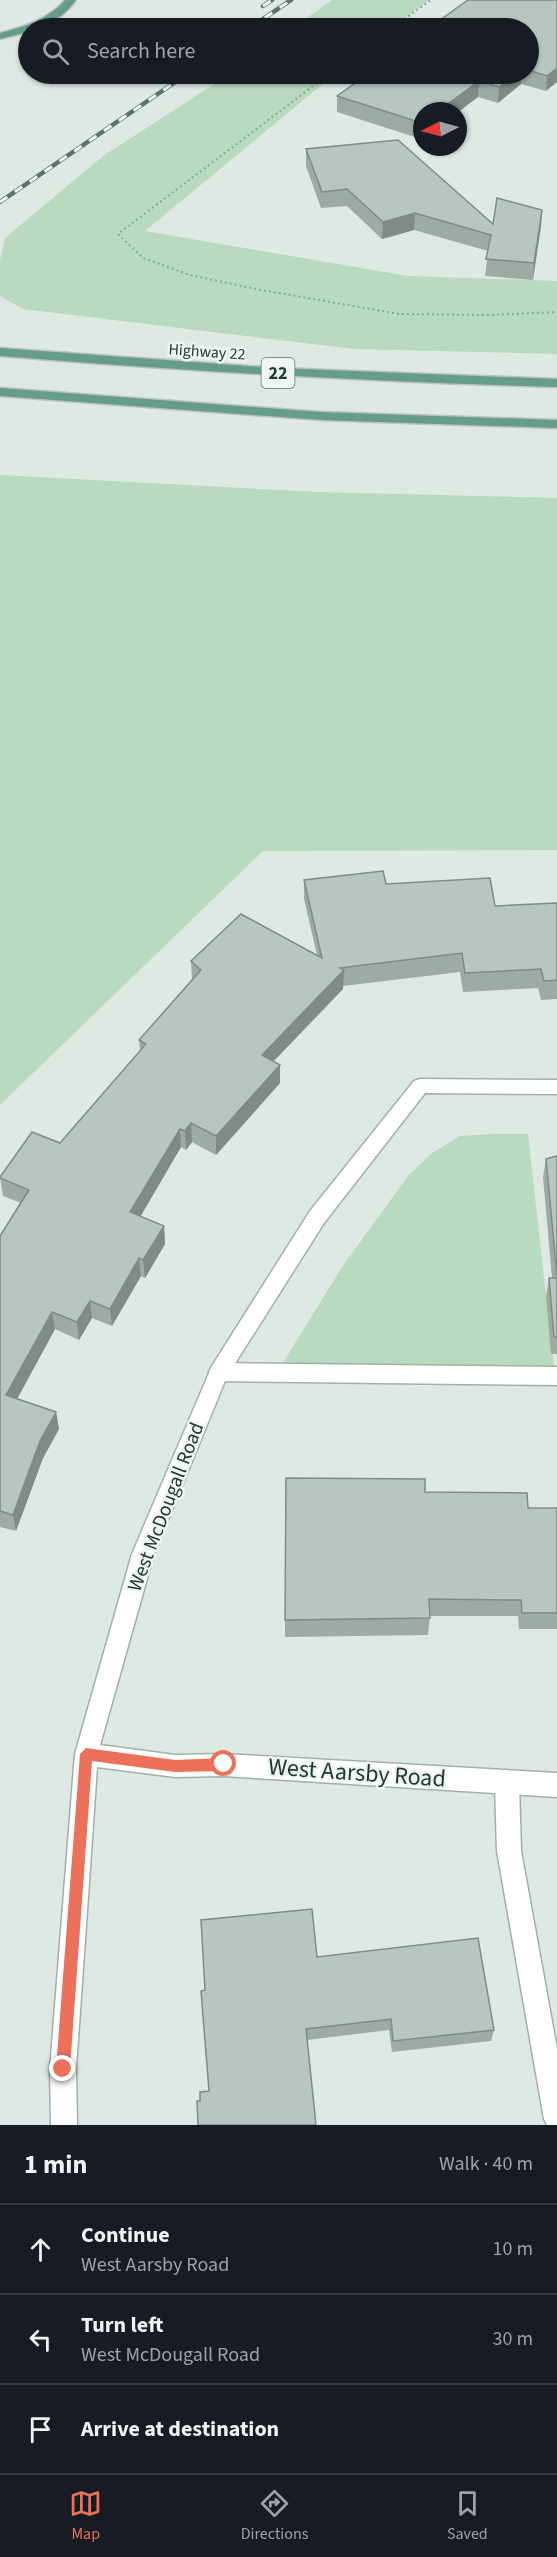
<!DOCTYPE html>
<meta charset="utf-8">
<style>
body{margin:0;font-family:"Source Sans 3",sans-serif;background:#20242c;color:#f1f3f6}
.compass{position:absolute;left:413px;top:102px;width:54px;height:54px;border-radius:50%;background:#171b24;box-shadow:0 2px 4px #0004;rotate:264deg}
.stop{position:absolute;width:18px;height:18px;margin:-14px;border:4px solid #eb715b;border-radius:50%;background:#fff}
.stop.end{background:#eb715b;border-color:#fff;box-shadow:0 2px 6px #0008}
.list{margin:0;padding:0;list-style:none}
h2{display:flex;justify-content:space-between;align-items:center;height:78px;margin:0;padding:0 24px;font-size:26px}
h2 small{font-size:20px;font-weight:400;color:#9ea1a6}
.list li{display:grid;grid-template-columns:39px 1fr auto;gap:18px;align-items:center;box-sizing:border-box;height:90px;padding:0 24px;border-top:2px solid #363941}
.list b{display:block;font-size:22px;white-space:nowrap}
.list p{margin:0;font-size:20px;white-space:nowrap;color:#9ea1a6}
.list em{font-size:20px;font-style:normal;color:#9ea1a6}
.icon{flex:none;width:33px;height:33px;fill:none;stroke:currentColor;stroke-width:2;stroke-linecap:round;stroke-linejoin:round}
.map{position:relative;flex:none;width:557px;height:2125px;overflow:hidden}
.search{position:absolute;background:#171b24;box-shadow:0 2px 4px #0004;left:18px;right:18px;top:18px;height:66px;display:flex;align-items:center;gap:15px;box-sizing:border-box;padding:0 21px;border-radius:33px;color:#9ea1a6;font-size:22px}
.sheet{height:348px;background:#171b24}
nav{display:flex;justify-content:space-around;align-items:center;box-sizing:border-box;height:84px;border-top:2px solid #363941;background:#171b24;font-size:16px;color:#9ea1a6}
nav a{display:grid;justify-items:center;gap:3px}
nav .on{color:#eb715b}
.map>svg:first-child{display:block}
.green{fill:#b8dabe}
.lines{fill:none;stroke-linecap:round;stroke-linejoin:round}
.lane-casing{stroke:#a2b0aa;stroke-width:3}
.street-casing{stroke:#a2b0aa;stroke-width:3}
.primary-casing{stroke:#bcc3c1;stroke-width:3}
.path{stroke:#80ac9a;stroke-width:2;stroke-dasharray:2 3;stroke-linecap:butt}
.lane{fill:#fff;fill-rule:evenodd}
.street{fill:#fff;fill-rule:evenodd}
.primary{fill:#659d8a;fill-rule:evenodd}
.rail-casing{stroke:#5b746b;stroke-width:4.5}
.rail{stroke:#eff6f2;stroke-width:3;stroke-dasharray:9;stroke-linecap:butt}
.wall{fill:#9daba4}
.shaded-wall{fill:#808b86}
.building{fill:#b7c7bf;stroke:#808b86;stroke-width:1.5}
.route{fill:#eb715b}
.labels{text-anchor:middle;dominant-baseline:central;stroke-width:5;stroke-linejoin:round;paint-order:stroke}
.far-street-label{font-size:16px;fill:#213830;stroke:#eff6f2}
.shield{fill:#eff6f2;stroke:#5f716a;stroke-width:1.5}
.shield-label{font-size:18px;font-weight:bold;fill:#213830}
.street-label{font-size:20px;fill:#213830;stroke:#eff6f2}
.near-street-label{font-size:24px;fill:#213830;stroke:#eff6f2}
</style>
<div class="map">
<svg width="557" height="2125" viewBox="0 0 557 2125">
<rect width="100%" height="100%" fill="#dfe9e4"/>
<!-- green -->
<g class="green">
<path d="M332,0h97l-37,28h-99z"/>
<path d="M230,74h105l-190,157 263,45 149,5v73l-203,-5 -331,-40 -23,-13v-36l5,-22 98,-82z"/>
<path d="M0,475l316,17 241,6v352l-294,1 -263,254z"/>
<path d="M493,1134h35l26,233 -273,-1 61,-99 66,-91 24,-23 28,-17z"/>
</g>
<g class="lines">
<defs>
<g id="lane">
<path d="M219,1363l338,4v18l-338,-4 -7,-3 -3,-6 3,-6z"/>
<path d="M507,1773l8,3 4,8 2,67 36,198v76h-10l-3,-6 -47,-268 -2,-67 4,-8z"/>
</g>
<path id="street" d="M420,1079l137,1v14l-132,-1 -101,130 -97,153 -73,178 -54,191 75,10 49,-1 333,19v24l-333,-21 -49,1 -78,-10 -21,302 1,56h-26l-1,-56 25,-315 57,-200 80,-188 98,-155 104,-130z"/>
<g id="primary">
<path d="M65,0h11c-11,15 -28,28 -48,28v4l-28,7v-6c24,-6 49,-14 65,-33z"/>
<path d="M0,348l278,20 279,11v8c-186,-5 -372,-16 -557,-31z"/>
<path d="M0,388l321,24 236,8v8l-236,-8 -321,-24z"/>
</g>
</defs>
<!-- lane casing -->
<use href="#lane" class="lane-casing"/>
<!-- street casing -->
<use href="#street" class="street-casing"/>
<!-- primary casing -->
<use href="#primary" class="primary-casing"/>
<!-- path -->
<g class="path">
<path d="M392,28l39,-28"/>
<path d="M329,74l-211,160 25,24 47,17 66,14 143,25 89,1 69,-3"/>
</g>
<!-- lane -->
<use href="#lane" class="lane"/>
<!-- street -->
<use href="#street" class="street"/>
<!-- primary -->
<use href="#primary" class="primary"/>
<defs>
<g id="rail">
<path d="M263,6l9,-6"/>
<path d="M250,28l41,-28"/>
<path d="M0,202l187,-128"/>
</g>
</defs>
<!-- rail casing -->
<use href="#rail" class="rail-casing"/>
<!-- rail -->
<use href="#rail" class="rail"/>
</g>
<!-- wall -->
<g class="wall">
<path d="M557,0l-11,91 -25,-7 -23,19 -20,-6 -57,42 -84,-27v-16l31,-22h160v-46z"/>
<path d="M306,149l187,75 49,-14 -9,70 -48,-4 3,-25 -74,-21 -32,9 -35,-33 -26,2 -15,-42z"/>
<path d="M304,880l82,4 109,22 62,-3v96l-16,1 -3,-12 -75,4 -3,-20 -117,14v3l-69,72 6,22 -64,72 -24,-13 -6,8 -5,-3 -41,69 24,10 1,18 -20,34 -4,-2 -29,50 -20,-8 -13,22 -24,-11 -38,70 39,13 3,17 -16,29 -27,73 -16,-4v-291l21,-33 -18,-7 -3,-19 60,-34 80,-92 -1,-11 53,-61 -1,-18 126,-6 -13,-56z"/>
<path d="M557,1156v198h-6l-5,-58 3,-18h3l-9,-101 3,-18z"/>
<path d="M286,1478l139,14 103,16h29v121h-38l-1,-13h-88l-2,19 -143,2z"/>
<path d="M317,1957l177,73 -3,11 -99,11 -3,-22 -82,10 -107,61 9,-10 -4,-101z"/>
</g>
<!-- shaded-wall -->
<g class="shaded-wall">
<path d="M557,68v14l-11,9 1,-15z"/>
<path d="M516,74h6l-1,10 -23,19 1,-16z"/>
<path d="M479,81l-1,16 -20,15 -20,-1z"/>
<path d="M542,210l-1,17 -8,53 1,-17z"/>
<path d="M415,213l-1,17 -32,9 1,-17z"/>
<path d="M344,970l-1,19 -81,84v-18z"/>
<path d="M280,1065v18l-64,72v-19z"/>
<path d="M191,1123l1,19 -6,8 -1,-19z"/>
<path d="M180,1129l1,18 -49,84 -2,-19z"/>
<path d="M164,1226l1,18 -20,34 -2,-18z"/>
<path d="M139,1258l2,18 -29,50 -2,-17z"/>
<path d="M90,1301l2,17 -13,22 -2,-18z"/>
<path d="M52,1312l3,17 -45,83 -4,-17z"/>
<path d="M56,1412l3,17 -16,29 -27,73 -3,-16 27,-74z"/>
</g>
<!-- building -->
<g class="building">
<path d="M468,0h89v68l-10,8 -19,-6v-42h-99z"/>
<path d="M368,74h148l-17,13 -20,-6 -41,30h-16v12l-85,-27z"/>
<path d="M398,140l95,84 4,-26 45,12 -8,53 -48,-4 5,-24 -76,-22 -32,9 -36,-33 -25,3 -16,-43z"/>
<path d="M383,871l3,13 104,-6 5,28 62,-3v77l-13,1 -3,-12 -76,4 -3,-20 -122,15 4,2 -82,85 18,10 -64,71 -25,-13 -6,8 -5,-2 -50,83 34,14 -21,34 -4,-2 -29,51 -20,-8 -13,21 -25,-10 -46,83 50,17 -16,29 -27,74 -13,-4v-275l29,-46 -29,-12v-1l32,-45 28,11 86,-99 -7,-4 62,-70 -10,-9 50,-47 81,44 -18,-78z"/>
<path d="M557,1156v120l-11,-117 7,-2z"/>
<path d="M549,1278h8v59h-3z"/>
<path d="M286,1478l139,1v13l102,1 1,15h29v105h-35l-1,-13 -92,-1 1,19 -145,2z"/>
<path d="M312,1909l5,48 161,-19 16,92 -101,11 -2,-22 -85,10 10,96h-118l-1,-24h3v-9l9,-1 -8,-100 4,-1 -4,-70z"/>
</g>
<!-- route -->
<path class="route" d="M86,1748l89,12 49,-2 6,6 -6,7 -49,1 -83,-11 -22,308 -7,7 -7,-7 24,-315z"/>
<g class="labels">
<!-- far-street labels -->
<g class="far-street-label">
<text transform="translate(207 352) rotate(4)">Highway 22</text>
</g>
<!-- shield labels -->
<rect class="shield" x="261.5" y="358" width="33" height="30" rx="4.5"/>
<g class="shield-label">
<text x="278" y="373">22</text>
</g>
<!-- street labels -->
<g class="street-label">
<text transform="translate(166 1507) rotate(-69)">West McDougall Road</text>
</g>
<!-- near-street labels -->
<g class="near-street-label">
<text transform="translate(357 1773) rotate(4)">West Aarsby Road</text>
</g>
</g>
</svg>
<svg class="compass" viewBox="-18 -18 36 36"><path d="M0-13l5 13h-10z" fill="#e53935"/><path d="M0 13l5-13h-10z" fill="#9ea1a6"/></svg>
<div class="stop" style="left:224px;top:1764px"></div>
<div class="stop end" style="left:63px;top:2069px"></div>
<div class="search"><svg class="icon" aria-label="search" viewBox="0 0 24 24"><circle cx="10" cy="10" r="6"/><path d="M15 15l6 6"/></svg>Search here</div>
</div>
<section class="sheet">
<h2>1 min<small>Walk · 40 m</small></h2>
<ul class="list">
<li><svg class="icon" aria-label="ahead" viewBox="0 0 24 24"><path d="M12 20V5M6 11l6-6 6 6"/></svg><div><b>Continue</b><p>West Aarsby Road</p></div><em>10 m</em></li>
<li><svg class="icon" aria-label="left" viewBox="0 0 24 24"><path d="M17 20v-9H6M10 6l-5 5 5 5"/></svg><div><b>Turn left</b><p>West McDougall Road</p></div><em>30 m</em></li>
<li><svg class="icon" aria-label="arrive" viewBox="0 0 24 24"><path d="M6 21V4h12l-3 4 3 4H6"/></svg><div><b>Arrive at destination</b></div></li>
</ul>
</section>
<nav>
<a class="on"><svg class="icon" aria-label="map" viewBox="0 0 24 24"><path d="M3 6l6-2 6 2 6-2v14l-6 2-6-2-6 2zM9 4v14M15 6v14"/></svg>Map</a>
<a><svg class="icon" aria-label="directions" viewBox="0 0 24 24"><path d="M12 3l9 9-9 9-9-9zM9 14v-3h6M13 9l2 2-2 2"/></svg>Directions</a>
<a><svg class="icon" aria-label="saved" viewBox="0 0 24 24"><path d="M7 4h10v16l-5-4-5 4z"/></svg>Saved</a>
</nav>
